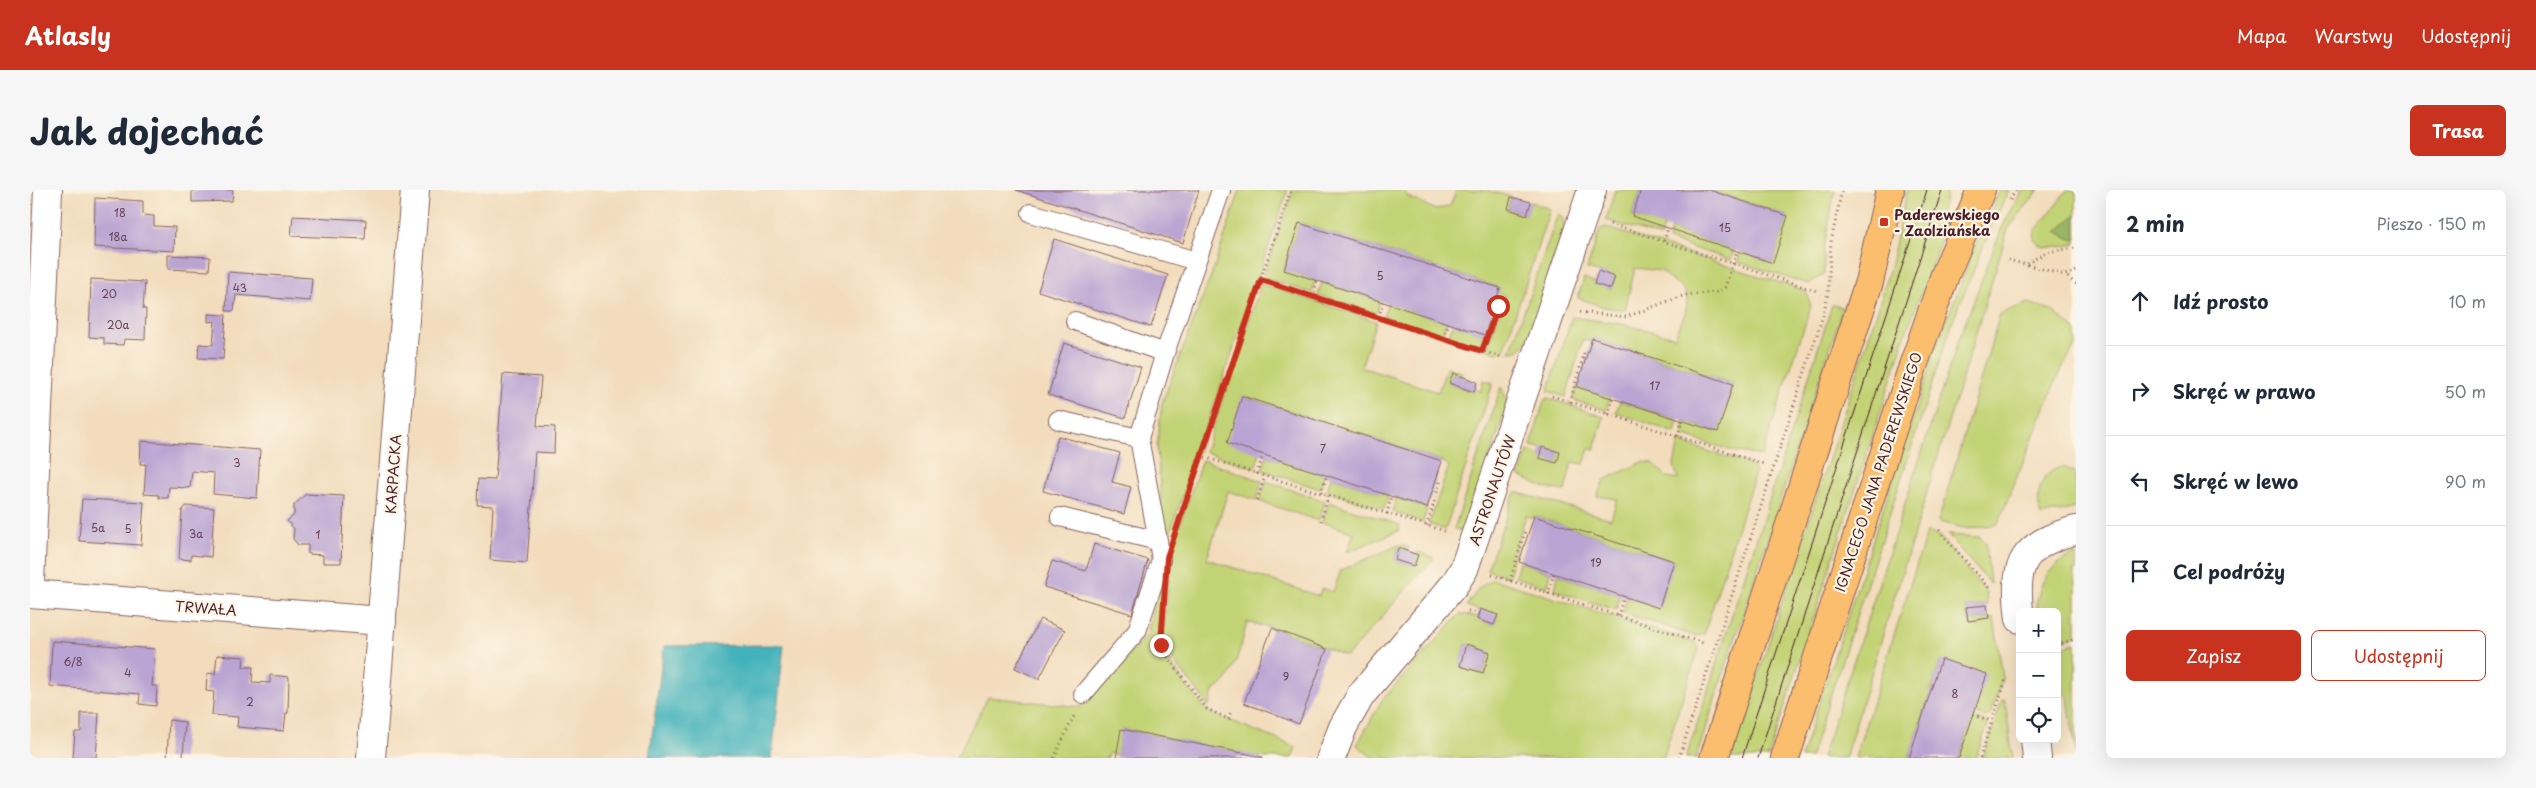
<!DOCTYPE html>
<html lang="pl">
<meta charset="utf-8">
<style>
body{margin:0;font-family:"Playpen Sans",sans-serif;background:#f6f6f7;color:#1f2937}
.controls{position:absolute;right:15px;bottom:15px;display:grid;overflow:hidden;border-radius:8px;box-shadow:0 5px 20px #0002}
.controls button{width:45px;height:45px;display:grid;place-items:center;padding:0;border:0;border-bottom:1px solid #e0e1e3;background:#fff;color:#1f2937;font:25px sans-serif}
.stop{position:absolute;width:15px;height:15px;margin:-11px;border:4px solid #c8321e;border-radius:50%;background:#fff}
.stop.end{background:#c8321e;border-color:#fff;box-shadow:0 1px 5px #0008}
.list{margin:0;padding:0;list-style:none}
h2{display:flex;justify-content:space-between;align-items:center;height:65px;margin:0;padding:0 20px;font-size:21px}
h2 small{font-size:16px;font-weight:400;color:#747a83}
.list li{display:grid;grid-template-columns:32px 1fr auto;gap:15px;align-items:center;box-sizing:border-box;height:90px;padding:0 20px;border-top:1px solid #e0e1e3}
.list b{display:block;font-size:19px;white-space:nowrap}
.list em{font-size:16px;font-style:normal;color:#747a83}
.actions{display:flex;gap:10px;padding:15px 20px}
.actions a{flex:1;padding:11px 0;border:1px solid #c8321e;border-radius:8px;text-align:center;font-size:18px;color:#c8321e}
.actions .main{background:#c8321e;color:#fff}
.icon{flex:none;width:28px;height:28px;fill:none;stroke:currentColor;stroke-width:2;stroke-linecap:round;stroke-linejoin:round}
.map{position:relative;flex:none;width:2046px;height:568px;overflow:hidden;border-radius:8px}
header{display:flex;align-items:center;gap:30px;box-sizing:border-box;height:70px;padding:0 25px;background:#c8321e;color:#fff}
header strong{font-size:24px}
nav{display:flex;gap:28px;margin-inline-start:auto;font-size:18px}
.intro{display:flex;align-items:center;justify-content:space-between;box-sizing:border-box;height:120px;padding:0 30px}
h1{margin:0;font-size:35px}
.button{padding:12px 22px;border-radius:8px;background:#c8321e;color:#fff;font-size:18px;font-weight:700}
main{display:flex;gap:30px;padding:0 30px}
aside{flex:1;background:#fff;border-radius:8px;box-shadow:0 5px 20px #0002}
.map>svg:first-child{display:block}
.green{fill:#c2d375;stroke:#867950;fill-rule:evenodd}
.forest{fill:#99b566;stroke:#726a48}
.water{fill:#42b2bb;stroke:#466873}
.building{fill:#baa4d3}
.lines{fill:none;stroke-linecap:round;stroke-linejoin:round}
.service-casing{stroke:#85615e;stroke-width:20}
.minor-casing{stroke:#85615e;stroke-width:30}
.primary-casing{stroke:#85615e;stroke-width:30}
.path{stroke:#85615e;stroke-width:3;stroke-dasharray:1 4;stroke-linecap:butt}
.service{stroke:#fff;stroke-width:18}
.minor{stroke:#fff;stroke-width:28}
.primary{stroke:#fabe6e;stroke-width:28}
.tram{stroke:#4a1f2b;stroke-width:1}
.route{stroke:#c8321e;stroke-width:6}
.poi-dot{fill:#c8321e;stroke:#fcf5e5;stroke-width:2}
.labels{text-anchor:middle;dominant-baseline:central;stroke-width:4.5;stroke-linejoin:round;paint-order:stroke}
.number-label{font-size:11px;fill:#664055}
.poi-label{font-size:14px;font-weight:bold;fill:#4a1f2b;stroke:#fcf5e5;text-anchor:start}
.street-label{font-size:14px;fill:#4a1f2b;stroke:#fcf5e5}
</style>
<header>
<strong>Atlasly</strong>
<nav><a>Mapa</a><a>Warstwy</a><a>Udostępnij</a></nav>
</header>
<div class="intro"><h1>Jak dojechać</h1><a class="button">Trasa</a></div>
<main>
<div class="map">
<svg width="2046" height="568" viewBox="0 0 2046 568">
<rect width="100%" height="100%" fill="#fcf5e5"/>
<filter id="ink" filterUnits="userSpaceOnUse"><feTurbulence type="fractalNoise" baseFrequency=".02" numOctaves="2"/><feDisplacementMap in="SourceGraphic" scale="10" xChannelSelector="R" yChannelSelector="G"/><feConvolveMatrix kernelMatrix="1 2 1 2 8 2 1 2 1" color-interpolation-filters="sRGB"/></filter>
<filter id="wash" filterUnits="userSpaceOnUse"><feTurbulence type="fractalNoise" baseFrequency=".0096" numOctaves="4" result="noise"/><feDisplacementMap in="SourceGraphic" scale="20" xChannelSelector="R" yChannelSelector="G"/><feGaussianBlur stdDeviation="1.12" result="paint"/><feColorMatrix in="noise" values="0 0 0 0 0 0 0 0 0 0 0 0 0 0 0 0 0 1.4 0 .05"/><feComposite in="paint" operator="in"/></filter>
<g filter="url(#wash)">
<rect width="100%" height="100%" fill="#f2dcbc"/>
<!-- green -->
<g class="green">
<path d="M1210,0h48l-123,357 -8,-99 5,-45 52,-135z"/>
<path d="M1263,0h111l4,7 28,13 14,-4 7,-16h29l25,7 -3,12 18,6 5,-13 19,7 -46,141 -8,3 -10,-4 20,-53 -8,-3 2,-5 -201,-65 -15,46 31,11 -3,13 -49,-16z"/>
<path d="M1585,0h26l-9,26 32,10 -3,11 -55,-17z"/>
<path d="M1679,0h126l-11,59v25l-16,10 -70,-22 2,-10 33,11 15,-47z"/>
<path d="M1877,0h41l-11,33 9,3 -41,110 -137,422h-37l145,-443 15,-51z"/>
<path d="M1970,0h9l-16,33 -41,100 -142,435h-9l136,-413 39,-101z"/>
<path d="M1992,0h17l-31,39 -163,529h-23l136,-417 44,-113z"/>
<path d="M2038,0h8v54c-16,2 -30,9 -42,-4l1,-9z"/>
<path d="M1528,24l4,3 3,11 -38,114 -8,9 -9,1z"/>
<path d="M1575,37l201,64 5,15 -49,150 -29,-5 -51,-16 3,-13 33,10 15,-48 -140,-46 -2,3 -8,-2 -17,58 -18,-6 24,-74 50,7 53,13c5,-14 19,-35 8,-48 -7,-8 -16,-9 -21,-18l-27,-3 -10,42 -21,-3 -26,-9 6,-20 27,11 4,-12 -28,-8 13,-40z"/>
<path d="M1641,39l63,21 -3,10 -63,-20z"/>
<path d="M1292,92l58,19 -4,12 -58,-18z"/>
<path d="M1231,94l115,37 -15,46 77,25 9,-25 15,5 -1,4 -8,-3 -4,10 24,9 2,-3 6,2 2,-11 10,3 -48,147 -16,-6 20,-58 -7,-5 -199,-65 17,57 -5,15 -50,-16z"/>
<path d="M1358,113l58,19 -4,13 -59,-19z"/>
<path d="M1998,113l23,7 25,20v14l-18,31 -60,149 -29,5 -31,-7 62,-208z"/>
<path d="M1802,115l10,2 -2,10 -144,441h-10z"/>
<path d="M1423,134l30,10 -3,13 -32,-9z"/>
<path d="M1471,197l7,15 -38,118 -8,11 -8,-2z"/>
<path d="M1547,197l33,10 -4,13 -33,-10z"/>
<path d="M1518,208l56,19 -10,33 -5,-1 -5,15 -12,-2 -7,29 -20,-3 -26,-12 9,-25 29,11 3,-10 -29,-6 13,-45z"/>
<path d="M1590,211l58,19 -3,13 -59,-21z"/>
<path d="M1649,252l69,22 5,3 2,6 -51,161 -9,2 -72,-23 4,-16 32,10 15,-46 -140,-45 -1,2 -7,-2 -15,43 2,2 -4,16 -22,-7 28,-78 96,27 6,-20 -20,-3 7,-16 39,-18 10,1 14,14 11,2 -4,-14z"/>
<path d="M1237,266l57,18 -4,15 -58,-19z"/>
<path d="M1172,270l60,21 -6,19 -28,-9 -21,68 112,37 3,-8 11,4 8,-22 58,-25 10,2 -1,5 -10,-4 -3,12 19,6 4,-14 16,6 -87,98 -75,-28 -25,-6c-6,22 -12,59 -34,69l-4,15 -47,-60 9,-96z"/>
<path d="M2034,277l12,6v35l-35,8c-7,-20 0,-47 23,-49z"/>
<path d="M1301,287l57,18 -4,14 -57,-18z"/>
<path d="M1236,291l59,20 -6,20 -60,-20z"/>
<path d="M1366,308l31,10 -4,14 -31,-10z"/>
<path d="M1299,312l71,23 -2,6 -51,21 7,-19 -32,-11z"/>
<path d="M1897,342l12,4 47,56 1,13 -21,2 2,14 26,-3 9,60 -13,37 -6,2 -10,-5 -33,-53 -32,99h-54z"/>
<path d="M1918,345l32,2 6,6 4,41z"/>
<path d="M2046,364v16l-3,1 3,13v52l-19,6v-30h-20c-1,-28 13,-48 39,-58z"/>
<path d="M1133,370l-4,86 26,38 24,28 87,35 -4,11h-28l-142,-29 -5,26 -8,-2 -1,5h-152l32,-61 93,10 66,-72z"/>
<path d="M1489,372l32,11 -4,14 -32,-10z"/>
<path d="M1528,385l62,20 -4,15 -61,-20z"/>
<path d="M1463,389l203,64 3,5 -36,110h-290l-16,-13 25,-45 78,-86 18,3 -1,2 17,6 3,-9 -31,-10 13,-18zM1436,454l24,8 -7,21 -23,-7z"/>
<path d="M2046,453v110l-8,-56 -11,-9v-39z"/>
<path d="M1972,510h3l8,58h-30z"/>
<path d="M1943,527l12,5 2,4 -11,32h-17z"/>
</g>
<!-- forest -->
<path class="forest" d="M2046,24v25l-2,1 -17,-8z"/>
<!-- water -->
<path class="water" d="M754,455l-12,113h-123l15,-112z"/>
<g id="blocks">
<!-- building -->
<g class="building">
<path d="M162,0h41l-1,11 -40,1z"/>
<path d="M986,0h183l-16,53z"/>
<path d="M1611,0h68l79,26 -15,47 -141,-47z"/>
<path d="M1481,7l20,5 -4,13 -19,-6z"/>
<path d="M65,8l48,3v14l11,1v10l21,1 -1,24 -80,-4z"/>
<path d="M263,26l73,4 -1,19 -74,-3z"/>
<path d="M1269,33l201,65 -15,47 -201,-65z"/>
<path d="M1024,49l114,36 -17,52 -113,-36z"/>
<path d="M138,65l42,2 -1,14 -41,-2z"/>
<path d="M1568,81l17,6 -4,12 -17,-5z"/>
<path d="M198,82l84,6 -2,23 -74,-6 -2,16h-8z"/>
<path d="M61,89l54,3 -2,27h3l-1,31 -21,-1 -1,6 -19,-1v-6l-15,-1z"/>
<path d="M178,124l18,1 -3,44 -25,-1 1,-14 14,1 2,-24 -7,1z"/>
<path d="M1562,148l141,46 -15,48 -141,-45z"/>
<path d="M1034,153l77,24 -16,51 -77,-23z"/>
<path d="M1423,183l24,9 -3,10 -25,-9z"/>
<path d="M473,184l38,3 -4,49 18,1 -1,26 -19,-1 -8,111 -37,-3 3,-54 -16,-1 1,-26 17,1z"/>
<path d="M1212,206l200,65 -15,47 -200,-65z"/>
<path d="M1028,246l62,17 -8,29 19,5 -7,27 -81,-23z"/>
<path d="M111,251l119,9 -3,48 -44,-4 1,-21 -22,-2 -2,17 -21,-1 -1,11h-9v-3l-15,-1 2,-30h-6z"/>
<path d="M1512,257l18,5 -3,11 -18,-5z"/>
<path d="M276,304l38,2 -3,67h-18v-8l-15,-1v-9h-10l-5,-6 1,-10 -7,-8 7,-6v-10z"/>
<path d="M52,309l62,3 -3,43 -62,-4z"/>
<path d="M156,316l28,2 -3,49 -20,-2v5l-12,-1 3,-48z"/>
<path d="M1504,326l140,45 -15,47 -140,-46z"/>
<path d="M1064,354l54,16 -16,54 -88,-27 8,-26 34,10z"/>
<path d="M1368,358l20,7 -4,11 -19,-6z"/>
<path d="M1957,415l2,13 -21,3 -2,-14z"/>
<path d="M1450,419l18,6 -4,10 -17,-6z"/>
<path d="M1010,429l25,11 -26,49 -24,-11z"/>
<path d="M1242,438l55,21 -28,75 -55,-21z"/>
<path d="M22,451l103,8 -3,37h5l-1,20 -17,-2 1,-10 -90,-8z"/>
<path d="M1436,454l24,8 -7,21 -23,-7z"/>
<path d="M187,465l27,2 -1,10h10l-1,15 18,1v-8l19,2 -1,36h-2l-2,18 -47,-4 1,-10 -26,-2 2,-23 -8,-1 1,-18 8,1z"/>
<path d="M1911,469l46,15 -28,84h-50z"/>
<path d="M51,523h18l-3,45h-23l2,-26h6z"/>
<path d="M139,530l16,2 -2,36h-16z"/>
<path d="M1091,539l142,28v1h-147z"/>
</g>
</g>
</g>
<g filter="url(#ink)">
<use href="#blocks" fill-opacity="0" stroke="#85615e" stroke-width="1"/>
<g class="lines">
<defs>
<g id="service">
<path d="M1001,23l165,48"/>
<path d="M1045,131l90,32"/>
<path d="M1028,230l81,18 26,-85 56,-163"/>
<path d="M1030,327l98,24 -19,-103"/>
<path d="M1053,504l54,-63 24,-71 -3,-19"/>
</g>
<g id="minor">
<path d="M0,392l18,-392"/>
<path d="M0,404l352,27"/>
<path d="M1990,429c-7,-56 1,-74 56,-89"/>
<path d="M2005,549l2,19"/>
<path d="M341,568l44,-568"/>
<path d="M1301,568l12,-31 18,-32 93,-110 10,-16 128,-379"/>
</g>
<g id="primary">
<path d="M1684,568l155,-476 21,-92"/>
<path d="M1755,568l128,-392 32,-91 36,-85"/>
</g>
</defs>
<!-- service casing -->
<use href="#service" class="service-casing"/>
<!-- minor casing -->
<use href="#minor" class="minor-casing"/>
<!-- primary casing -->
<use href="#primary" class="primary-casing"/>
<!-- path -->
<g class="path">
<path d="M1980,10l6,-10"/>
<path d="M1580,34l207,67"/>
<path d="M1634,51l4,-13"/>
<path d="M1978,70l57,15"/>
<path d="M1997,74l19,-12 30,-4"/>
<path d="M2046,81l-11,4 11,9"/>
<path d="M1231,90l243,78"/>
<path d="M1283,107l4,-16"/>
<path d="M1550,122l46,5 59,-22 31,-3 9,-5 12,-36"/>
<path d="M1349,127l4,-15"/>
<path d="M1414,148l5,-15"/>
<path d="M1452,161l16,-45"/>
<path d="M1522,206l212,68"/>
<path d="M1540,212l14,-49"/>
<path d="M1578,224l5,-16"/>
<path d="M1648,246l4,-15"/>
<path d="M1170,266l248,76"/>
<path d="M1227,284l6,-19"/>
<path d="M1291,303l6,-18"/>
<path d="M1227,310l8,-24"/>
<path d="M1357,324l4,-18"/>
<path d="M1149,329l112,-329"/>
<path d="M1291,331l7,-25"/>
<path d="M1397,336l14,-47"/>
<path d="M1909,340l50,58"/>
<path d="M1462,385l214,69"/>
<path d="M1480,391l15,-50"/>
<path d="M1518,404l6,-20"/>
<path d="M1438,421l11,3"/>
<path d="M1588,426l6,-20"/>
<path d="M1131,448v7l8,14 38,50 22,10 2,-9"/>
<path d="M2027,455l19,-6"/>
<path d="M1943,525l19,6"/>
<path d="M1024,568l20,-42"/>
<path d="M1082,568v-1"/>
<path d="M1649,568l143,-439 6,-25 3,-52 11,-52"/>
<path d="M1950,568l26,-79"/>
</g>
<!-- service -->
<use href="#service" class="service"/>
<!-- minor -->
<use href="#minor" class="minor"/>
<!-- primary -->
<use href="#primary" class="primary"/>
<!-- tram -->
<g class="tram">
<path d="M1712,568l185,-568"/>
<path d="M1728,568l184,-568"/>
</g>
</g>
</g>
<g class="lines" filter="url(#ink)">
<!-- route -->
<path class="route" d="M1131,455l6,-88 94,-277 221,71 16,-45"/>
</g>
<!-- markers -->
<rect class="poi-dot" x="1849" y="27" width="10" height="10" rx="2.5"/>
<g class="labels">
<!-- number labels -->
<g class="number-label">
<text x="90" y="22">18</text>
<text x="1695" y="37">15</text>
<text x="88" y="46">18a</text>
<text x="1350" y="85">5</text>
<text x="210" y="97">43</text>
<text x="79" y="103">20</text>
<text x="88" y="134">20a</text>
<text x="1625" y="195">17</text>
<text x="1293" y="258">7</text>
<text x="207" y="272">3</text>
<text x="68" y="337">5a</text>
<text x="98" y="338">5</text>
<text x="166" y="343">3a</text>
<text x="288" y="344">1</text>
<text x="1566" y="372">19</text>
<text x="43" y="471">6/8</text>
<text x="98" y="482">4</text>
<text x="1256" y="486">9</text>
<text x="1925" y="503">8</text>
<text x="220" y="511">2</text>
</g>
<!-- poi labels -->
<g class="poi-label">
<text x="1864" y="24">Paderewskiego<tspan x="1864" dy="16">- Zaolziańska</tspan></text>
</g>
<!-- street labels -->
<g class="street-label">
<text transform="translate(1848 282) rotate(-72)">IGNACEGO JANA PADEREWSKIEGO</text>
<text transform="translate(363 284) rotate(-86)">KARPACKA</text>
<text transform="translate(1462 300) rotate(-71)">ASTRONAUTÓW</text>
<text transform="translate(176 418) rotate(4)">TRWAŁA</text>
</g>
</g>
</svg>
<div class="controls">
<button>+</button>
<button>−</button>
<button><svg class="icon" aria-label="locate" viewBox="0 0 24 24"><circle cx="12" cy="12" r="6"/><path d="M12 2v4M12 18v4M2 12h4M18 12h4"/></svg></button>
</div>
<div class="stop" style="left:1468px;top:116px"></div>
<div class="stop end" style="left:1131px;top:455px"></div>
</div>
<aside>
<h2>2 min<small>Pieszo · 150 m</small></h2>
<ul class="list">
<li><svg class="icon" aria-label="ahead" viewBox="0 0 24 24"><path d="M12 20V5M6 11l6-6 6 6"/></svg><div><b>Idź prosto</b></div><em>10 m</em></li>
<li><svg class="icon" aria-label="right" viewBox="0 0 24 24"><path d="M7 20v-9h11M14 6l5 5-5 5"/></svg><div><b>Skręć w prawo</b></div><em>50 m</em></li>
<li><svg class="icon" aria-label="left" viewBox="0 0 24 24"><path d="M17 20v-9H6M10 6l-5 5 5 5"/></svg><div><b>Skręć w lewo</b></div><em>90 m</em></li>
<li><svg class="icon" aria-label="arrive" viewBox="0 0 24 24"><path d="M6 21V4h12l-3 4 3 4H6"/></svg><div><b>Cel podróży</b></div></li>
</ul>
<div class="actions"><a class="main">Zapisz</a><a>Udostępnij</a></div>
</aside>
</main>
